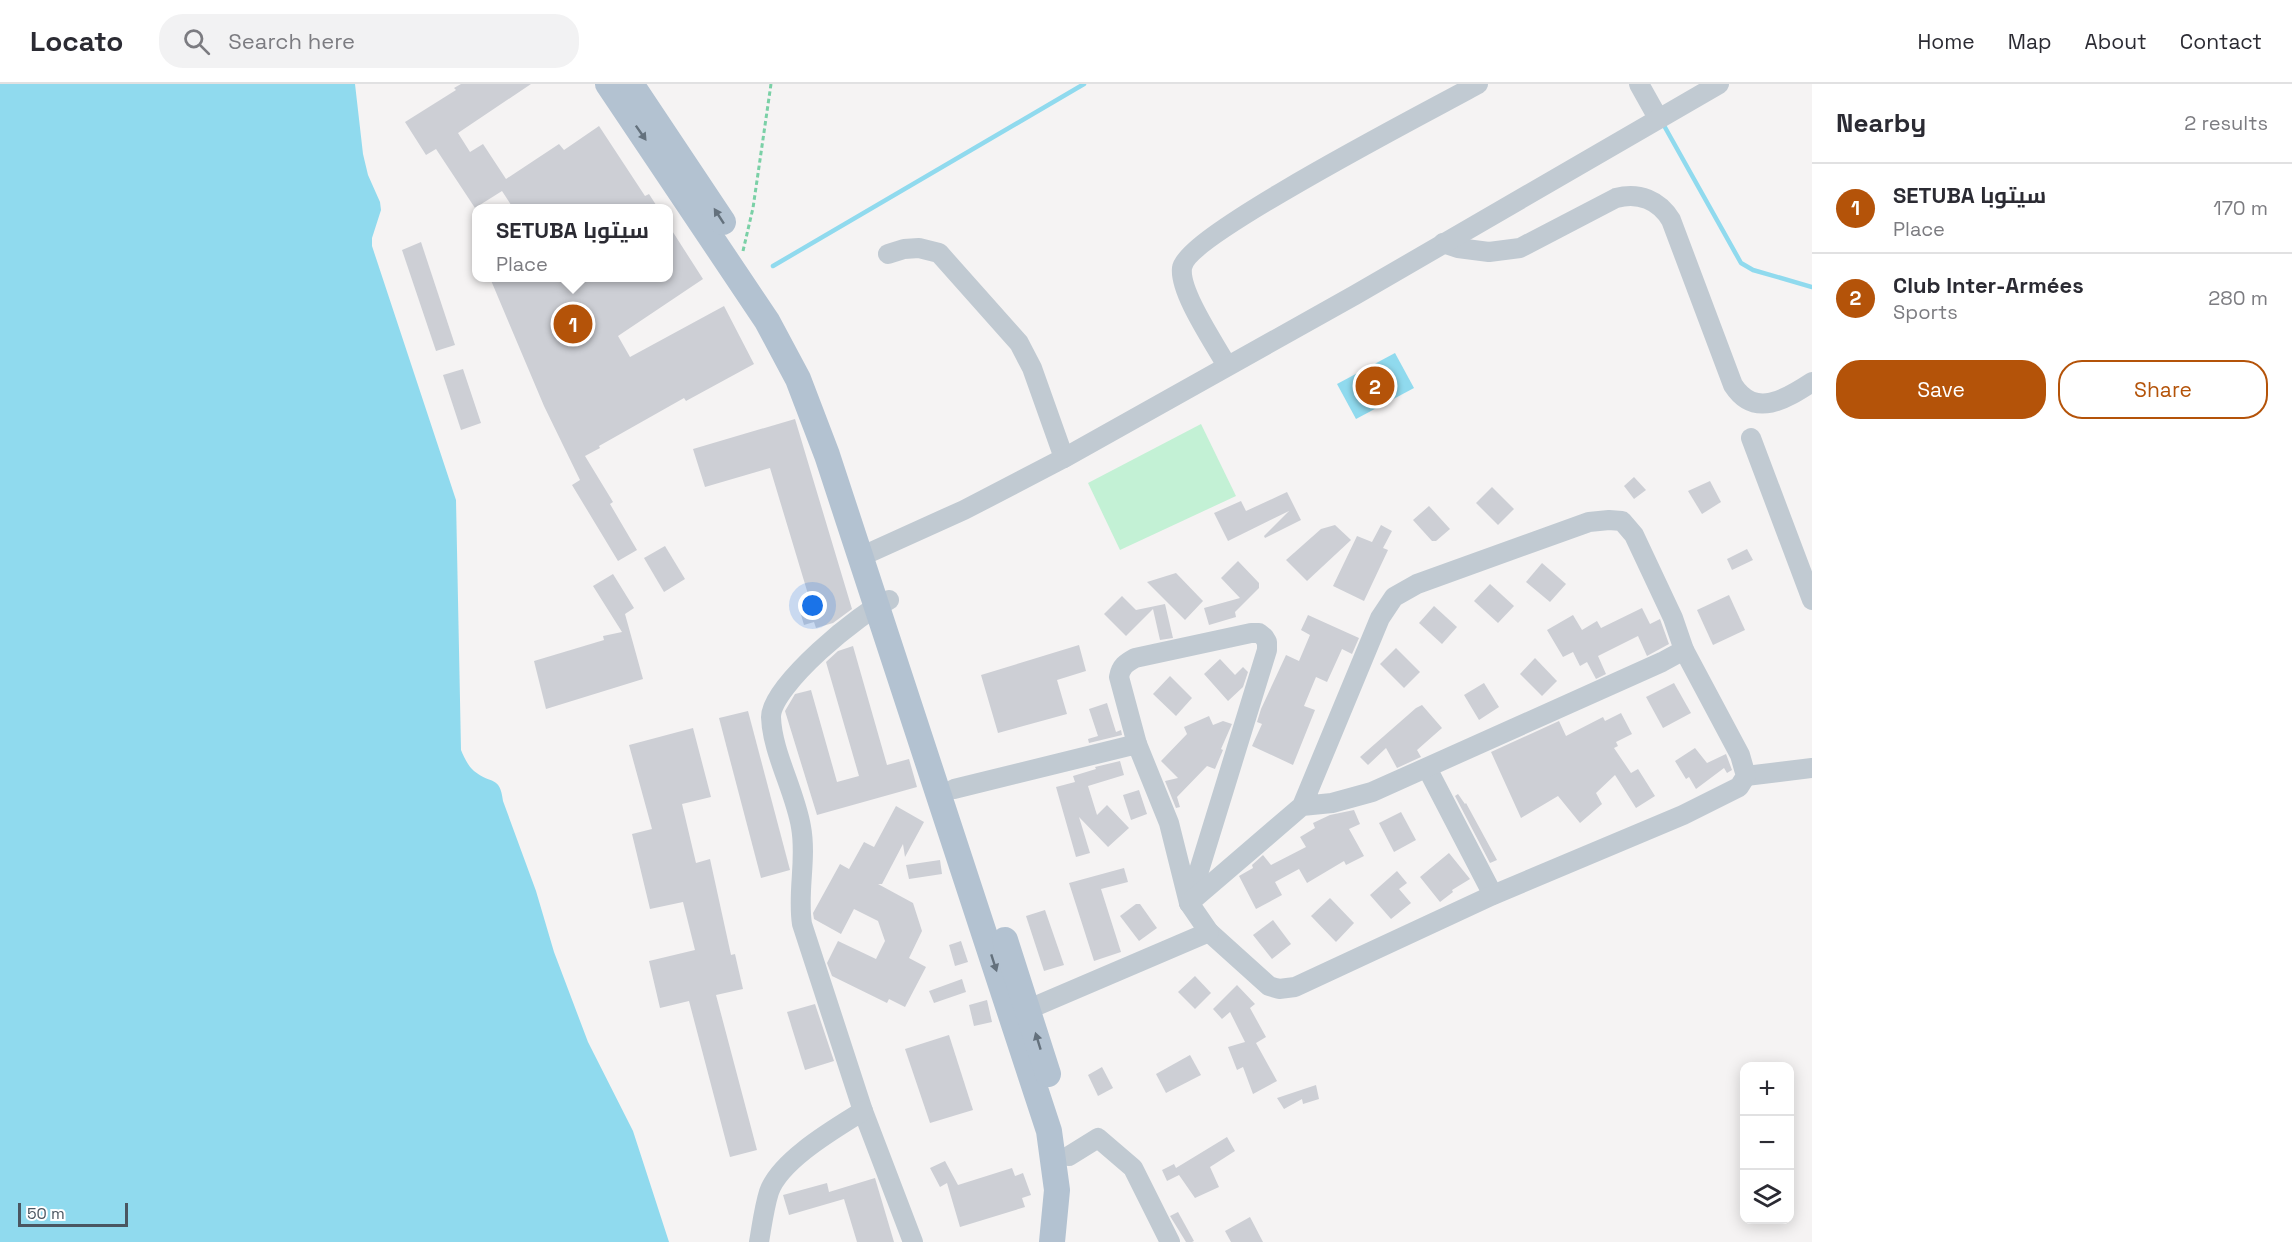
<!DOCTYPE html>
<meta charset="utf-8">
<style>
body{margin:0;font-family:"Space Grotesk",Cairo,sans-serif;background:#f2f2f3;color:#2b2b33}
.controls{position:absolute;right:18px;bottom:18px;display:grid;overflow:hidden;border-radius:12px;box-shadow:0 3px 15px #0003}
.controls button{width:54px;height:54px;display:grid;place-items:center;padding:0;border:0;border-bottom:2px solid #e1e1e2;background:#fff;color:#2b2b33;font:30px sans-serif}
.scale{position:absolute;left:18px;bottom:15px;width:110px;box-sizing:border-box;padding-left:6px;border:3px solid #4a5661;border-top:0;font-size:16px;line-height:21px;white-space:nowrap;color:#4a5661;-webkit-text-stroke:4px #fff;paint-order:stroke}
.you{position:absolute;left:813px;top:522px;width:21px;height:21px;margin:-15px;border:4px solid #fff;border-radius:50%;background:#1a73e8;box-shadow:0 0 0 9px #1a73e833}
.badge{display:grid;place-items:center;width:39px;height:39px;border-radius:50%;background:#b45309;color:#fff;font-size:20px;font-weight:700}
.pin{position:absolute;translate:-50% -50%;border:3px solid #fff;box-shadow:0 2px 6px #0006}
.popup{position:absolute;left:472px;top:120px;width:201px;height:78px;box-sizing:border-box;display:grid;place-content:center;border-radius:12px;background:#fff;filter:drop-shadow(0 2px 4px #0005);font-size:20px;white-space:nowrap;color:#7c7c81}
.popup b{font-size:22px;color:#2b2b33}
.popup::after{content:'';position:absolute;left:50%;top:100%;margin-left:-12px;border:12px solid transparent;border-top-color:#fff}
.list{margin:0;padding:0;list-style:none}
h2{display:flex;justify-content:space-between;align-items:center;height:78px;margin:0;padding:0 24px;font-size:26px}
h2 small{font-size:20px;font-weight:400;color:#7c7c81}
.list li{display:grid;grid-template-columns:39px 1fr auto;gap:18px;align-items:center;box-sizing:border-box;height:90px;padding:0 24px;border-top:2px solid #e1e1e2}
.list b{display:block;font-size:22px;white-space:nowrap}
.list p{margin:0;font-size:20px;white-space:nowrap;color:#7c7c81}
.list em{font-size:20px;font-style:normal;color:#7c7c81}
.actions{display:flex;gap:12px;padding:18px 24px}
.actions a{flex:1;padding:14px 0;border:2px solid #b45309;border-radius:24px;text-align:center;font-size:21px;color:#b45309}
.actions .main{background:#b45309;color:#fff}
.icon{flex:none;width:33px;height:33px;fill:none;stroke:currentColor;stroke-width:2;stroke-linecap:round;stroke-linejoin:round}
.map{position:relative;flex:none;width:1812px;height:1158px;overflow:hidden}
header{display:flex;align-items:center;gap:36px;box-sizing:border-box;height:84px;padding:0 30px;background:#fff;border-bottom:2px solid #e1e1e2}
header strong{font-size:28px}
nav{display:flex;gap:33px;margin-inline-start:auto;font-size:21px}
.search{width:420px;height:54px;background:#f2f2f3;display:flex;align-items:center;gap:15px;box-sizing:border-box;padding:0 21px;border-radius:24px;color:#7c7c81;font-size:22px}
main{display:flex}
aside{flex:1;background:#fff}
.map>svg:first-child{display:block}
.green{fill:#c3f1d5}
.water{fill:#90daee}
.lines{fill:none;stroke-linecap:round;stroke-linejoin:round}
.stream{stroke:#90daee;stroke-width:4.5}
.building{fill:#cdcfd5}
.path{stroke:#7ad0a6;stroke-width:3;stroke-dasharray:4.5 3;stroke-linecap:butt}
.minor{stroke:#c1cad2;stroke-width:20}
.major{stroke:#b3c2d1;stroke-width:26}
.oneway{fill:#64717d}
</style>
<header>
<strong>Locato</strong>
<div class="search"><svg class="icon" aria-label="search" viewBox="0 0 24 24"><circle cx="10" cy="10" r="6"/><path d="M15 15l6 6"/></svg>Search here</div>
<nav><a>Home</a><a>Map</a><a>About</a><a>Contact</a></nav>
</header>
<main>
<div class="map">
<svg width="1812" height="1158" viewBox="0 0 1812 1158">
<rect width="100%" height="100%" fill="#f5f3f3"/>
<!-- green -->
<path class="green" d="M1201,340l35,72 -116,54 -32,-67z"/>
<!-- water -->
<g class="water">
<path d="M0,0h355l8,70 5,21 12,27 1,8 -9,28v8l84,254 5,250c3,7 7,16 13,21 17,14 26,4 29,30l33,90 18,61 34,90 45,89 36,111h-669z"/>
<path d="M1395,269l19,35 -58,31 -19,-35z"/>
</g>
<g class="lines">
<!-- stream -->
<g class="stream">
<path d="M1662,38l79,141 12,7 59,17"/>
<path d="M773,182l311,-182"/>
</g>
</g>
<!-- building -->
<g class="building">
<path d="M461,0h70l-73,49 12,19 13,-8 23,35 53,-35 5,6 35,-24 46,70 4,-2 9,14h-145l-11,-17 -27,17 -39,-59 -10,6 -21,-33 51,-32 -2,-2z"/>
<path d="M669,142l34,53 -85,57 12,21 94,-51 30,58 -68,37 -2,-3 -85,48 1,2 -15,8 28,46 -3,2 27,46 -19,11 -46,-76 8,-5 -36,-74 -54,-128h179z"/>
<path d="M421,158l34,103 -19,6 -34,-101z"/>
<path d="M463,285l18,54 -20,7 -18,-55z"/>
<path d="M795,335l57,190 -19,14 -17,5 -2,-6 -10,3 -5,-17 12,-4 -41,-136 -65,19 -12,-38z"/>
<path d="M1634,393l12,13 -12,9 -10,-13z"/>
<path d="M1710,397l11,21 -19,12 -14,-23z"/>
<path d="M1492,403l22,22 -16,16 -22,-22z"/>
<path d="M1287,408l14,28 -36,18 -1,-2 25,-25 -61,30 -14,-28 27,-12 5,10z"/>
<path d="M1429,422l21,23 -14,12h-4l-19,-21z"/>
<path d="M1335,441l16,15 -44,41 -21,-21 35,-31z"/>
<path d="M1381,441l11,6 -9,17 5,2 -24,51 -31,-15 24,-50 15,6z"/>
<path d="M665,462l20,33 -21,13 -20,-34z"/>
<path d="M1747,465l6,11 -21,10 -5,-11z"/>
<path d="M1238,477l21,22v5l-24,24 1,5 -27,8 -5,-17 36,-10 -19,-20z"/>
<path d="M1542,479l24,21 -16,18 -24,-20z"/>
<path d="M1176,489l27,28 -18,19 -38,-38z"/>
<path d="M613,490l21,34 -9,6 18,65 -97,30 -12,-48 70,-21 -1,-4 19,-4 -29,-46z"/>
<path d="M1490,500l24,22 -16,17 -24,-22z"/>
<path d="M1729,511l16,35 -32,15 -16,-35z"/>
<path d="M1122,512l14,14 29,-6 8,34 -13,2 -7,-31 -27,27 -22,-22z"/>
<path d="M1434,522l23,21 -15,17 -23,-21z"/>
<path d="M1642,524l8,16 10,-5 9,25 -22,12 -9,-20 -40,20 8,18 -10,5 -9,-17 -7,4 -7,-14 -10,5 -16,-27 26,-15 9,15 15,-9 4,7z"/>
<path d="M1308,531l51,23 -7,16 -10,-5 -15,33 -11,-5 -12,29 11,4 -22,55 -41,-19 10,-22 -5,-2 4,-13 25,-54 13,6 11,-26 -9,-5z"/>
<path d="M1079,561l7,26 -29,9 10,34 -69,19 -17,-58z"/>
<path d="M853,562l34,119 22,-6 8,28 -100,28 -32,-104 10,-17 16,-4 26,92 22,-6 -33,-114 12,-11z"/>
<path d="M1396,564l24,24 -16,16 -24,-24z"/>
<path d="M1535,574l22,23 -15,15 -22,-22z"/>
<path d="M1220,575l15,16 8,-8 5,5 -5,15 -15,14 -24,-27z"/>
<path d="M1170,592l22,22 -16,18 -23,-22z"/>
<path d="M1484,599l15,24 -20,13 -15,-25z"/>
<path d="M1674,599l17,30 -28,15 -17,-31z"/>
<path d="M1107,619l9,29 5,-2 1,5 -33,8 -1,-4 10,-3 -9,-27z"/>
<path d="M1422,621l20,23 -25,22 4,7 -24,11 -11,-20 -18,17 -8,-8 56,-49z"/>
<path d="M748,627l42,159 -29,8 -42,-160z"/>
<path d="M1621,629l11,21 -16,8 2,4 -4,2 17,25 7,-4 17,27 -19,12 -21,-33 -19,18 6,11 -22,19 -22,-27 -37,22 -30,-66 68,-31 7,15 37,-19 2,4z"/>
<path d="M1209,632l4,9 10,-4 9,3 -11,25 2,1 -8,19 -8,-3 -30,31 3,10 -4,1 -11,-27 13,-3 -17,-17 26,-27 -3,-7z"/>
<path d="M693,644l18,69 -29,7 14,59 14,-4 21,96 4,-1 8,35 -27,6 41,155 -27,7 -41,-156 -29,7 -11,-47 46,-11 -12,-48 -33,7 -18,-75 20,-5 -23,-84z"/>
<path d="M1695,664l12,15 19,-9 6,16 -5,3 -3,-5 -28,21 -7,-12 -3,2 -11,-18z"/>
<path d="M1120,677l4,14 -36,11 9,29 10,-10 22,23 -21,19 -29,-30 11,36 -14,4 -20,-70 19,-5 -2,-6 23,-7 -1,-2z"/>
<path d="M1139,706l8,24 -16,6 -8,-25z"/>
<path d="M1458,710l7,10 1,-1 31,57 -7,3 -35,-67z"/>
<path d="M896,722l28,16 -19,35 -2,-13 -21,40h-4l35,19 9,28 -13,27 17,9 -21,40 -16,-8 -2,4 -55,-27 -5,-13 11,-22 38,18 9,-18 -7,-20 -24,-12 -13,25 -27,-15 -1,-6 27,-49 9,5 15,-27 10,5z"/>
<path d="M1354,726l6,14 -11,5 15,27 -18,9 -2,-4 -37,22 -8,-14 -24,13 7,13 -26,14 -17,-33 14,-8 -1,-3 11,-10 8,10 35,-18 -6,-10 15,-9 -2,-5 17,-8z"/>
<path d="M1401,728l15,28 -22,12 -15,-29z"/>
<path d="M1449,769l21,26 -18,11 1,2 -13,10 -20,-25z"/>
<path d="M940,776l2,14 -33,5 -3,-14z"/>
<path d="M1124,784l4,14 -27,7 20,63 -27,9 -25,-78z"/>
<path d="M1397,787l10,12 -8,6 12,14 -20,16 -21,-24z"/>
<path d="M1330,814l24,25 -18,19 -25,-26z"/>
<path d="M1136,820h4l17,24 -18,13 -19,-25z"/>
<path d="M1045,826l19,55 -20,6 -18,-55z"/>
<path d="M1273,836l18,24 -19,15 -19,-24z"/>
<path d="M961,857l7,21 -13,4 -6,-21z"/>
<path d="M1195,892l16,17 -16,16 -17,-17z"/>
<path d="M962,895l4,13 -32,11 -5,-12z"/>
<path d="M1237,901l18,19 -5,4 16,29 -10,6 21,38 -24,13 -10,-27 -6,3 -9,-23 17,-5 -15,-30 -8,7 -9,-10z"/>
<path d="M987,916l5,22 -18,4 -5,-21z"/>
<path d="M815,920l19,57 -29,9 -18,-58z"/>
<path d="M949,951l24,75 -43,13 -25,-74z"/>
<path d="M1190,971l11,20 -35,18 -10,-19z"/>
<path d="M1102,983l11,21 -15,8 -10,-21z"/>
<path d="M1316,1001l3,14 -16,5 -1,-5 -18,10 -7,-11z"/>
<path d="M1227,1053l8,14 -25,16 9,20 -24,11 -16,-23 -12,6 -5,-11 12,-6 2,4z"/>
<path d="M945,1077l13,24 54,-17 3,8 8,-3 8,22 -9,3 3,9 -65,20 -13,-44 -7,4 -10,-19z"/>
<path d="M875,1094l19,64h-37l-13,-43 -55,16 -6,-20 44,-12 2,9z"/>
<path d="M1178,1128l16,29 -2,1h-6l-16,-26z"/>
<path d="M1250,1133l13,25h-32l-6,-11z"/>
</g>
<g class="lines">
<!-- path -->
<path class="path" d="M743,167l10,-43 18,-124"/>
<!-- minor -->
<g class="minor">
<path d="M1639,0l19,34"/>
<path d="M1443,159l15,5 31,4 31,-4 96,-50c23,-6 43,2 55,22l62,165c22,34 53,14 79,-3"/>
<path d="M888,170l16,-5 15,-1 20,5 80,90 13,25 32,90"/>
<path d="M1227,282c-12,-22 -48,-74 -45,-98 4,-33 255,-161 296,-184"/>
<path d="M1751,354l61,162"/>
<path d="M860,473l104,-47 100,-52 291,-163 364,-211"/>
<path d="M889,516c-28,11 -118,86 -118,117 1,35 24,74 30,110 6,32 -4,65 1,97l61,187 50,131"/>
<path d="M1137,660l-18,-67c2,-11 7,-14 16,-19l116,-25h8l5,4 3,5v8l-78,253"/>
<path d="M1427,684l66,127"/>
<path d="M1746,692l66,-8"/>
<path d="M954,705l183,-45 32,79 20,80"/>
<path d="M1209,848l60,54 10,3 16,-2 198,-92 190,-80 56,-28 7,-11 -6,-21 -56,-105"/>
<path d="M1029,925l180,-77 -20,-29 113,-97 78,-188 14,-21 23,-13 172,-62 20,-2 13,1 12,14 39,83 11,32 -22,12 -290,130 -40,11 -30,3"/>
<path d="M1069,1072l29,-18 35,30 37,74"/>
<path d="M759,1158c3,-17 5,-34 10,-50 11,-32 67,-64 94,-81"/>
</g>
<!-- major -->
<g class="major">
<path d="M608,0l159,237 31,58 29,76 222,676 8,59 -5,52"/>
<path d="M631,0l92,138"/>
<path d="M1005,856l43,134"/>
</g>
</g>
<!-- one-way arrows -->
<defs><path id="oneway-solid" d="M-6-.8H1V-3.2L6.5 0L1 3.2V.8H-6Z" transform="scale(1.5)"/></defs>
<g class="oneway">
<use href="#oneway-solid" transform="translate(641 49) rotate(55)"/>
<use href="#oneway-solid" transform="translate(719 132) rotate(-123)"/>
<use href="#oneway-solid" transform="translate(994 879) rotate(72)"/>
<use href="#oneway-solid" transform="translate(1038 957) rotate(-107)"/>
</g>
</svg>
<div class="controls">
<button>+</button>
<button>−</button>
<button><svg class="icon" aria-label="layers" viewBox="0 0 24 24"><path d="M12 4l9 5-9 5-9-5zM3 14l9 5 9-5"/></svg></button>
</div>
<div class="scale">50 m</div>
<div class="you"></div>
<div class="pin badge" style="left:573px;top:240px">1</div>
<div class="popup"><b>SETUBA سيتوبا</b>Place</div>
<div class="pin badge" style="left:1375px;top:302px">2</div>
</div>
<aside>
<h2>Nearby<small>2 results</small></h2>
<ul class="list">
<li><span class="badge">1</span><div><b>SETUBA سيتوبا</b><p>Place</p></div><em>170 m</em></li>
<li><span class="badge">2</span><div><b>Club Inter-Armées</b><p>Sports</p></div><em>280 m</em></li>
</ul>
<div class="actions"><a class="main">Save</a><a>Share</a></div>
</aside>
</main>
